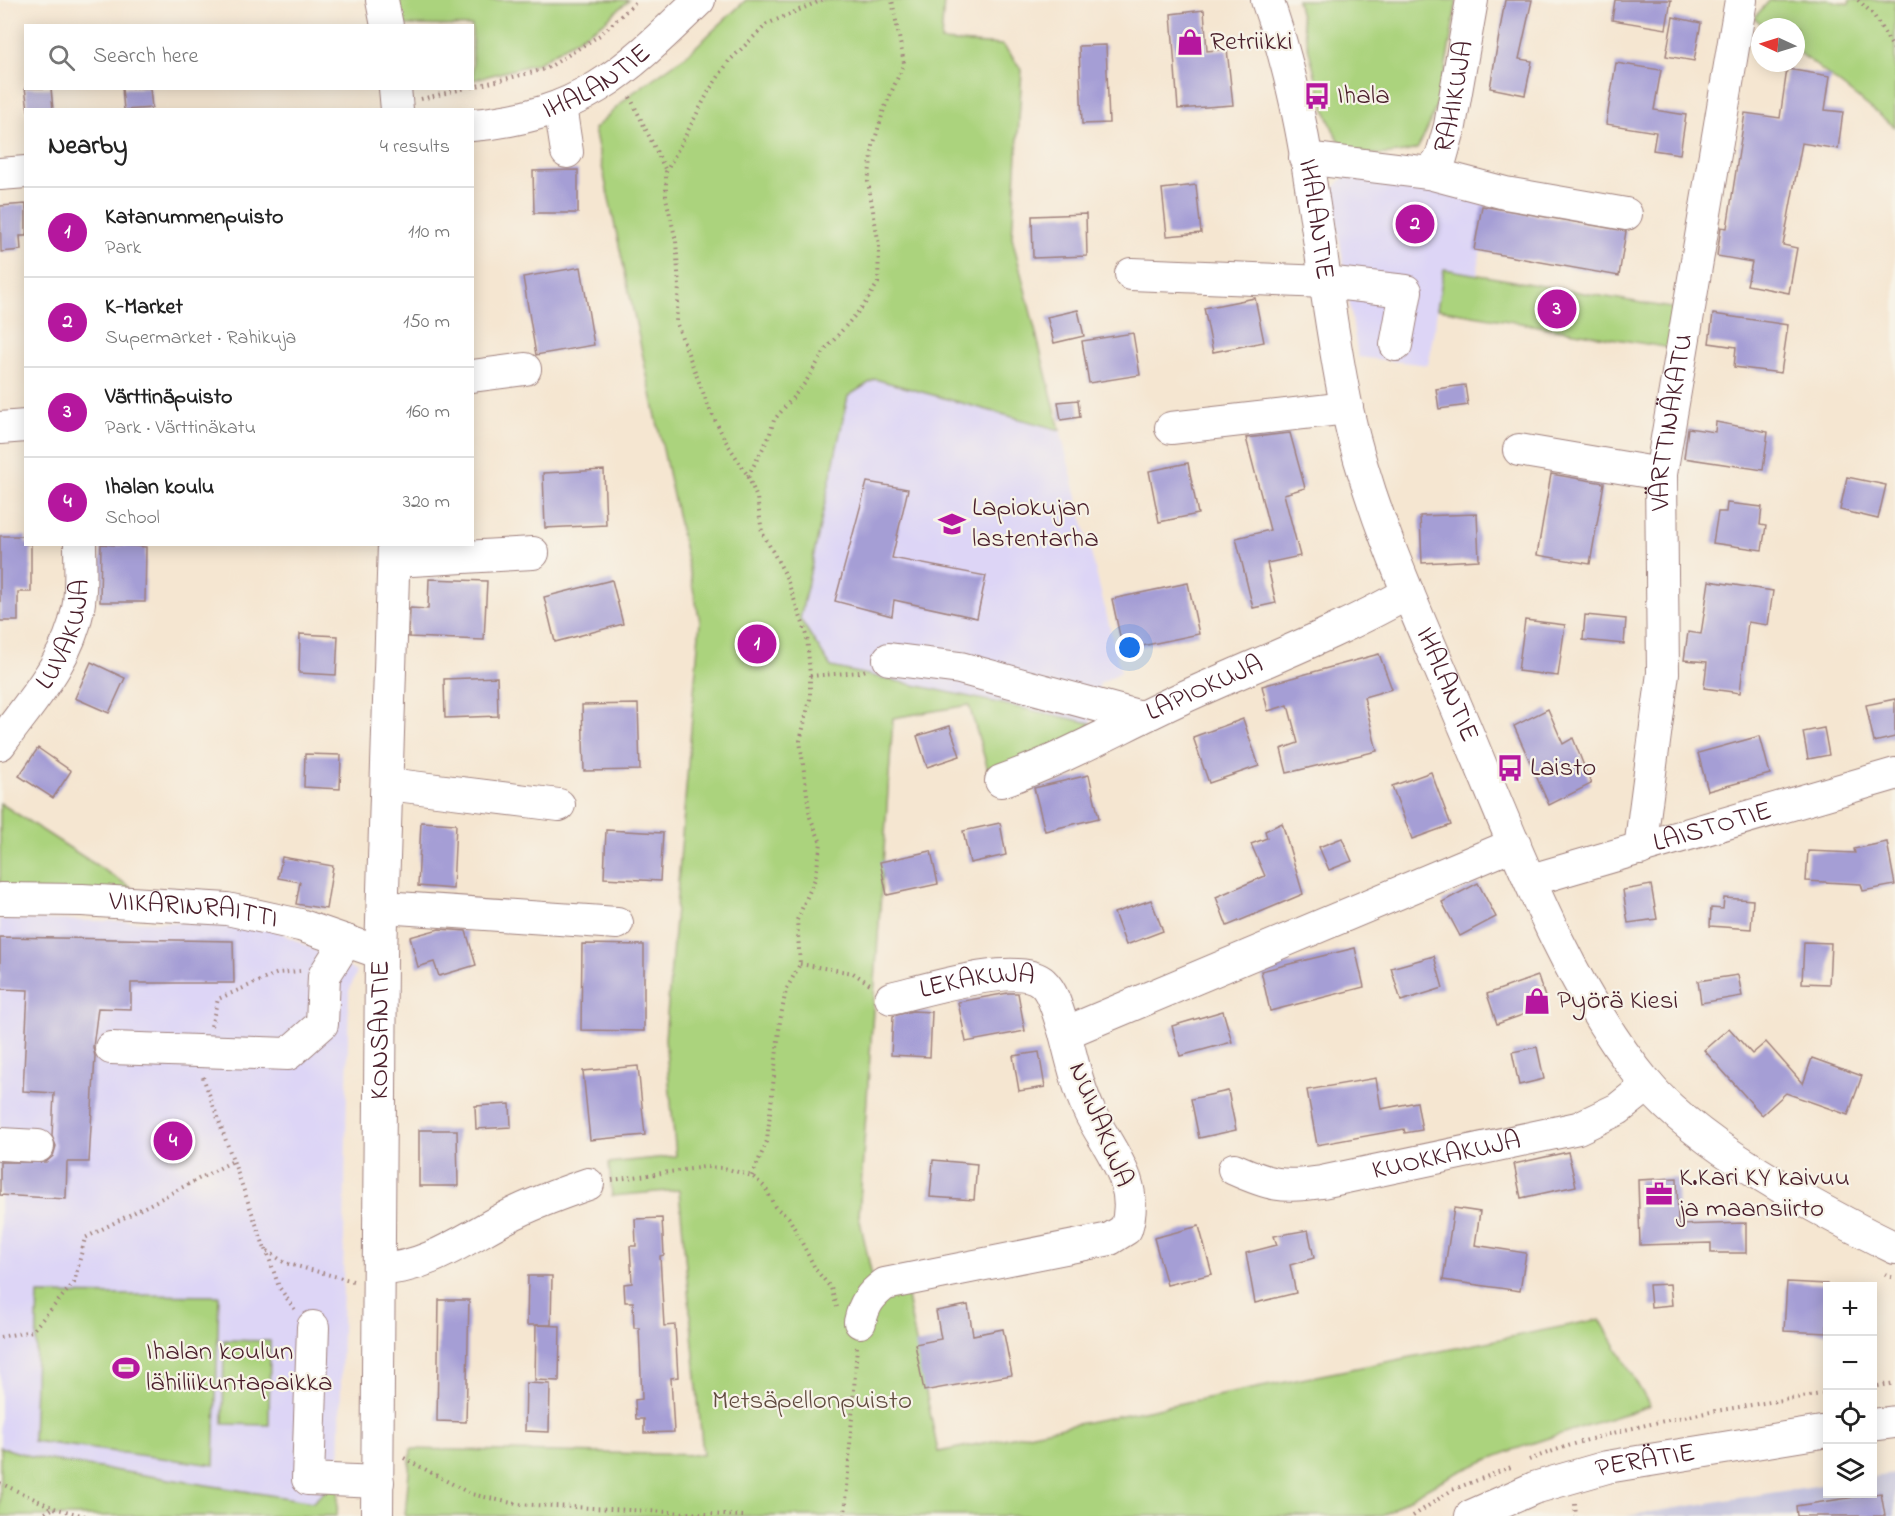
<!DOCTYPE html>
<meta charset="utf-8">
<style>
body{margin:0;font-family:"Indie Flower",sans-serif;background:#f2f2f2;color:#222}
.controls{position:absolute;right:18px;bottom:18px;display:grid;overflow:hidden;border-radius:0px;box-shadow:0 3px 15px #0003}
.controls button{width:54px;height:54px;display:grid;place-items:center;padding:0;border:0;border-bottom:2px solid #e0e0e0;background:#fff;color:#222;font:30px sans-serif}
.compass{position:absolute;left:1751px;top:18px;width:54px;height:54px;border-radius:50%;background:#fff;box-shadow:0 3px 15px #0003;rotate:274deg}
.you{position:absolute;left:1130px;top:648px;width:21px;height:21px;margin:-15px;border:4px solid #fff;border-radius:50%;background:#1a73e8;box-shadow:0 0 0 9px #1a73e833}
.badge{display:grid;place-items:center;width:39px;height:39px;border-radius:50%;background:#b5179e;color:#fff;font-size:20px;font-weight:700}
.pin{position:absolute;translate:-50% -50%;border:3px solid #fff;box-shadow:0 2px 6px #0006}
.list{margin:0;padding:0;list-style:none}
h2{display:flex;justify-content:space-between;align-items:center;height:78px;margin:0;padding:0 24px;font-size:26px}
h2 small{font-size:20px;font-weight:400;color:#767676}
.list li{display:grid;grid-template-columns:39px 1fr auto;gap:18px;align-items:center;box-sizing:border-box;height:90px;padding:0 24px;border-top:2px solid #e0e0e0}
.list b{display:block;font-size:22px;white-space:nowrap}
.list p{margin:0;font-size:20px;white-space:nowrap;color:#767676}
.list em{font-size:20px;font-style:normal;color:#767676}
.icon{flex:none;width:33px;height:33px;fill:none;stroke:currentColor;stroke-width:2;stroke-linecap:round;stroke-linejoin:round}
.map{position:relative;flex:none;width:1895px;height:1516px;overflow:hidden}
.search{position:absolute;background:#fff;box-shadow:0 3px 15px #0003;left:24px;top:24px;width:450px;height:66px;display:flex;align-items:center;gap:15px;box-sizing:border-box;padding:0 21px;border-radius:0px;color:#767676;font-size:22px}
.panel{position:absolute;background:#fff;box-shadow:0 3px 15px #0003;left:24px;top:108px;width:450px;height:438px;border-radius:0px}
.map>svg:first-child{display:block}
.built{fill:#ddd5f6}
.industrial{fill:#c2c1dc}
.green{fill:#abd37d;stroke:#7a7954;stroke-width:1.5}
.building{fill:#a59ed5}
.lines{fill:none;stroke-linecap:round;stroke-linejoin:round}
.minor-casing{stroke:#a0827e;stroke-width:34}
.path{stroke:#a0827e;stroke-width:4;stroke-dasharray:1.5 4.5;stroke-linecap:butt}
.minor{stroke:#fff;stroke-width:32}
.labels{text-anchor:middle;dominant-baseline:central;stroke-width:4.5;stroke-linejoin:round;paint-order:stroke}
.poi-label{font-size:27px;fill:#4a1f2b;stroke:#f7f3e8;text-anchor:start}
.street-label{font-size:27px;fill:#4a1f2b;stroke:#f7f3e8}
.park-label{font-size:27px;fill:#624c40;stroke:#f7f3e8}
</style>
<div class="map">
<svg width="1895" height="1516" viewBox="0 0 1895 1516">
<rect width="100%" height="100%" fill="#f7f3e8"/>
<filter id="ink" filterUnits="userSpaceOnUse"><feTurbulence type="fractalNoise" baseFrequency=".0167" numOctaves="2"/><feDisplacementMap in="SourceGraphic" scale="12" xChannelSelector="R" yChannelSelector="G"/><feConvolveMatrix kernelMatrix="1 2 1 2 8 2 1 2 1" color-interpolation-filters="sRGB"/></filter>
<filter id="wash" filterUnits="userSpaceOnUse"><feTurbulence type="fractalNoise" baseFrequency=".008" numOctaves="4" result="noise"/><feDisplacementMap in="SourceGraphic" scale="24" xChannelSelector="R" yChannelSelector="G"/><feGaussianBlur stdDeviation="1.35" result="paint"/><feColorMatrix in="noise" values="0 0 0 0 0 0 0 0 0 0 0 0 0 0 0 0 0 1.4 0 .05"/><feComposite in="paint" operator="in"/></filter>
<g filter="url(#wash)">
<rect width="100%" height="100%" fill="#f5e6d1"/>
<!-- built -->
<g class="built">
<path d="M1346,175l144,12 -13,88 -33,-6 -16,96 -70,-8 -26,-167z"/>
<path d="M875,379l185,51 61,242 -21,11 -9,40 -260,-56 -31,-48 48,-223z"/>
<path d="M0,919l264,5 93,48 -8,19 -10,488 -26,23 -276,-44 -37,-11z"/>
</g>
<!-- industrial -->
<path class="industrial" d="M1895,1474v42h-269l201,-32 1,10h44l1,-17z"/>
<!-- green -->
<g class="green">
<path d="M390,0h239l-26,23 -65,40 -65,17 -1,-54 -74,-1z"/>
<path d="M746,0h198l-3,41 62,4 19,25 -10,167 48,193 -185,-51 -27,17 -48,223 31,48 260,56 -8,11 -94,39 -20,-68 -76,13 -34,498 13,60 35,21 31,155 662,-133 50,87c-91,29 -189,53 -267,110h-978l6,-67 292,6 -24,-265 -67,6 -3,-33 67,-7 -11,-117 35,-418 -106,-492 37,-35 57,-40z"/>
<path d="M1297,0h160c-9,50 -13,105 -40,149 -23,6 -52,10 -73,-4 -19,-11 -40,-119 -47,-145z"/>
<path d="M1770,0h59l20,4 1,-4h45v127l-99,-77v-23h-30l-12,-9z"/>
<path d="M1444,269l233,40 -7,39 -233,-39z"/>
<path d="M0,803l132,85 -132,17z"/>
<path d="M38,1294l181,2 -5,169 -181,-24z"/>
<path d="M224,1340l46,1 -1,84 -46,-1z"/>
<path d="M0,1447l37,11 276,44 26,-23 -2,37h-337z"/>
</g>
<g id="blocks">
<!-- building -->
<g class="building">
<path d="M1505,0h27l-13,59 13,2 -7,34 -35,-7z"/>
<path d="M1615,0h56l-5,29 -54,-9z"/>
<path d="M1204,10l3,41 20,-2 6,56 -55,4 -7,-95z"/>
<path d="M1673,17l28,6 -7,38 -28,-5z"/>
<path d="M1106,45l3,78 -27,1 -3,-78z"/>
<path d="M1616,63l45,7 -7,40 32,5 -6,39 -27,-4 3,-18 -50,-8z"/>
<path d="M1787,69l43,7 -5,34 18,2 -5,37 -36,-6 -19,102 14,3 -8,45 -42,-8 5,-23 -35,-6 4,-29 6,1 18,-115 35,5z"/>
<path d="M25,88h26l2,22h-25z"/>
<path d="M122,88h28l2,20 -28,2z"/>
<path d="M578,170v43h-44l-1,-42z"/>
<path d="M1196,185l5,48 -34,3 -5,-47z"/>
<path d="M26,204v32h-6l1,14 -20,2 -1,-46z"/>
<path d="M1482,206l144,25 -7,45 -145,-26z"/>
<path d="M1086,214l1,42 -54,2 -1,-42z"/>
<path d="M581,267l13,78 -58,10 -13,-78z"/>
<path d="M1255,298l9,44 -51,10 -9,-44z"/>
<path d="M1078,310l6,26 -30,7 -7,-26z"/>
<path d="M1713,314l75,11 -7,48 -47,-6 2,-20 -27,-4z"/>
<path d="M1133,333l7,42 -51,8 -7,-42z"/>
<path d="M1465,385l3,20 -29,4 -3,-20z"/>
<path d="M1078,400l2,17 -19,3 -3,-18z"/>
<path d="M1716,422l52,10 -5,38 -79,-12 4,-30 27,4z"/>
<path d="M1290,433l15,55 -21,6 16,62 -33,7 9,40 -23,5 -17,-70 34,-8 -24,-92z"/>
<path d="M1188,463l10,51 -39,8 -10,-51z"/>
<path d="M604,470l2,55 -61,3 -2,-55z"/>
<path d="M1551,474l53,9 -14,81 -53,-9z"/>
<path d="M1847,477l39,8 -8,34 -38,-9z"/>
<path d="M867,482l41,7 -16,69 94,18 -9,42 -83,-18 -2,16 -57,-15z"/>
<path d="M1727,503l35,4 -2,18 6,1 -4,24 -49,-7 5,-31h8z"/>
<path d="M1477,514l2,46 -57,3 -2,-47z"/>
<path d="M0,536h26v8h5v48h-13v29h-18z"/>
<path d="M101,544l45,3 -1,55h-45z"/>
<path d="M429,579l58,2 -3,59 -75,-3 1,-29 18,1z"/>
<path d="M612,580l11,44 -68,18 -11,-45z"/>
<path d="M1709,581l64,10 -5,34 -20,-3 -8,71 -36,-5 3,-26 -23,-2 4,-28 13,2z"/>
<path d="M1188,583l11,51 -76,16 -11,-51z"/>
<path d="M1585,615l41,4 -2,25 -41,-4z"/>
<path d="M1525,620l40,5 -7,51 -40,-5z"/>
<path d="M300,634l38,2 -2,39 -37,-2z"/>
<path d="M1379,654l13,35 -28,8 13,54 -90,22 -6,-24 17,-6 -10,-38 -20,6 -6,-25z"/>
<path d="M91,662l34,16 -16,35 -34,-15z"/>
<path d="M497,677l1,39 -53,2 -1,-39z"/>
<path d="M1895,699v38l-21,5 -8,-37z"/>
<path d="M638,704l2,66 -56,1 -2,-66z"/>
<path d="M1548,709l15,35 10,-6 18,46 -42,21 -35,-79z"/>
<path d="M1243,719l16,47 -50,17 -16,-46z"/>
<path d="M950,726l10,30 -33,11 -10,-31z"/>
<path d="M1824,728l5,27 -21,4 -5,-27z"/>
<path d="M1760,736l10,38 -62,17 -10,-38z"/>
<path d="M38,748l33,23 -18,27 -34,-22z"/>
<path d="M305,754l36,1 -1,34 -36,-2z"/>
<path d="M1431,772l20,53 -39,14 -20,-53z"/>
<path d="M1089,775l10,43 -54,13 -11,-43z"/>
<path d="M421,822l35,2 -3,65 -35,-3z"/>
<path d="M1000,823l6,32 -36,8 -7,-32z"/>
<path d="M1282,823l21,71 -76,32 -11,-29 49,-21 -14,-32 16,-6 -2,-7z"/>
<path d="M606,830l57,3 -3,48 -56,-3z"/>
<path d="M1342,838l10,23 -23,9 -10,-23z"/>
<path d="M1887,842l8,43 -32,6 -2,-7 -55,-3 2,-30 47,2 -1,-4z"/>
<path d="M931,851l7,33 -51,11 -7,-33z"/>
<path d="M282,857l51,9 -7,43 -30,-5 4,-22 -22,-4z"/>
<path d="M1478,883l18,34 -36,19 -18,-34z"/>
<path d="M1651,885l6,34 -29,4 -5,-33z"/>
<path d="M1724,898l29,2 -2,29 -41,-3 1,-18 12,1z"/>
<path d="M1151,900l12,31 -37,14 -12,-32z"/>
<path d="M439,929l27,2 10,34 -37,11 -5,-14 -16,5 -8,-30z"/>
<path d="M0,937l233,4 1,42h-103v26l-33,-1 -5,39 2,9 -6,106h-22l-1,37 -66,-4v-33h46l7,-6 3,-10 -4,-10 2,-43 -31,-2 5,-101 -28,-1z"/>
<path d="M1804,942l27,1 -2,41 -27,-1z"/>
<path d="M582,944l62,1v86l-63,-1z"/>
<path d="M1355,948l9,39 -94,24 -9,-40z"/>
<path d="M1434,956l9,32 -42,13 -10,-33z"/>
<path d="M1738,975l4,21 -41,7 -3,-22z"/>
<path d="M1538,976l10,30 -51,18 -10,-30z"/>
<path d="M1008,993h10l7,38 -59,11 -8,-40z"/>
<path d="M912,1011l20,1 -2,45 -39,-2 2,-39z"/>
<path d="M1223,1011l9,31 -52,14 -8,-30z"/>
<path d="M1729,1028l23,26 14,-12 37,42 9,-26 50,18 -14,39 -62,-22 -24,22 -58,-65z"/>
<path d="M1537,1047l7,32 -25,6 -7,-33z"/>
<path d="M1039,1052l6,35 -26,4 -6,-35z"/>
<path d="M638,1066l7,69 -55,5 -7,-69z"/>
<path d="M1376,1078l5,31 36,-7 5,28 -17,3 -1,-4 -87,16 -10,-55z"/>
<path d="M1228,1091l8,39 -37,8 -8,-39z"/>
<path d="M510,1104l1,23 -35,2 -1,-23z"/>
<path d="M419,1130h38l1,56h-39z"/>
<path d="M1568,1152l8,34 -55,12 -7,-34z"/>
<path d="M933,1160l44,4 -3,36 -44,-3z"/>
<path d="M1677,1178l1,47 68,-2v30h-35v-10l-71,2 -2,-65z"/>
<path d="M1454,1208l26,4 -5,33 51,8 -6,38 -77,-11z"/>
<path d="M662,1218l2,37 -4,1 4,70 11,-1 3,52 -7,1 3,54 -30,1v-14h-8l-1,-19 7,-1 -3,-71h-5l-1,-26h-8l-1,-18 8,-1 -2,-37h6l-1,-27z"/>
<path d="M1199,1226l13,48 -45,11 -13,-47z"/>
<path d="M1308,1230l6,28 -24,7 6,28 -41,10 -9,-50 31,-8 -3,-9z"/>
<path d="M528,1276h24l-1,49h-24z"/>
<path d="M1787,1282l40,2v49l-43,-2z"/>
<path d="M1670,1284l2,21 -21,2 -2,-22z"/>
<path d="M439,1300h30l-3,122 -29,-1z"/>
<path d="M968,1305l5,30 30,-6 9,46 -88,16 -9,-47 26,-5 -5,-28z"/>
<path d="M536,1325l24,1 -1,55 -24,-1z"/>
<path d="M526,1383l24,1 -1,48 -24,-1z"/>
<path d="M1881,1493l4,23h-88l-1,-10z"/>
</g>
</g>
</g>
<g filter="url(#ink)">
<use href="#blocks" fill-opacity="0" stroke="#a0827e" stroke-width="1.5"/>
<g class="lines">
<defs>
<g id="minor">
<path d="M382,0l5,26"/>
<path id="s1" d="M1267,0c47,131 51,274 80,409 24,110 74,213 117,316 49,116 102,261 182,358 55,65 172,127 249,165"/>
<path d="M395,88l2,22"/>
<path d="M560,106l7,46"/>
<path id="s2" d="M472,125c109,-9 153,-53 227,-125"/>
<path id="s3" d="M1305,158l124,15 12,-15 9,-32 22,-126"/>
<path d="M1429,173l76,20 121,21"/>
<path d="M0,174l26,-2"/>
<path d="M1131,274l194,8 81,9 -10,54"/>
<path d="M472,376l53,-7"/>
<path d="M0,428l26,-2"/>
<path d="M1171,428l176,-20"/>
<path d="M1519,450l142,24"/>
<path d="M394,561l139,-8"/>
<path d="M889,659l71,9 181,49"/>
<path id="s4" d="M0,744c30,-42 68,-82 78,-135 4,-21 2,-43 2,-65"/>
<path id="s5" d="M1001,781c63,-22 118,-54 179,-82 76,-35 156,-65 228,-106"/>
<path d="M388,784l171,21"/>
<path id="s6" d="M1640,849l23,-176 -2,-199 80,-474"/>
<path id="s7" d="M1531,880l364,-106"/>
<path id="s8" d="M0,899l82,1 145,9 73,16 81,28"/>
<path d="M383,907l234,16"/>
<path id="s9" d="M891,998c31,-7 129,-38 152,-15 12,11 16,35 22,50"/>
<path d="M111,1048l177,6 34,-30 2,-48 22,-35"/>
<path d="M0,1144l38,2"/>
<path id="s10" d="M1234,1169c36,16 48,19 88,13l256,-54 40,-19 30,-24"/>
<path d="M380,1269c50,0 95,-38 139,-58 23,-11 46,-19 69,-27"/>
<path d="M860,1322c4,-18 10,-27 25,-38l225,-45 16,-10c15,-46 -17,-78 -36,-116 -12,-25 -18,-53 -25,-80l450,-189"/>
<path d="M313,1327l-5,152 70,3"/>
<path d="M1872,1425l23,-3"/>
<path id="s11" d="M377,1516l4,-563 13,-409"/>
<path id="s12" d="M1471,1516l63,-28 73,-21 221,-36"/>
</g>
</defs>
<!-- minor casing -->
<use href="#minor" class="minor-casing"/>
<!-- path -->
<g class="path">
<path d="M1858,0l15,14 22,37"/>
<path d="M472,87l74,-18 54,-34 38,-35"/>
<path d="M630,97l36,74"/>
<path d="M421,99l46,-11"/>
<path d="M748,476l21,-39 5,-17 31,-37 21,-34 38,-44 14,-22 1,-38 -11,-63 5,-36 11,-37 20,-46 -12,-63"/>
<path d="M810,676l50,-4 6,-2"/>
<path d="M800,964l53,9 17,11"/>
<path d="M211,1026l7,-27 60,-26 22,-2"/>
<path d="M203,1077l62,172 20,14 68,18"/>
<path d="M752,1176l15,-35 13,-120 6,-31 14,-26 -3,-44 18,-41 6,-36 -11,-26 -10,-76 10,-42v-23l-3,-41 -22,-61 -23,-42 -5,-34 -9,-22 -23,-36 -16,-32 -33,-86 3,-35 -3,-46 -10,-43v-26l44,-83 19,-28 38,-37 55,-24"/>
<path d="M612,1180l93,-13 19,1 28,8 13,11 10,20 14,11 27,52 15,18 6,19"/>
<path d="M266,1249l13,38 16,23"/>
<path d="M1885,1274l10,5"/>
<path d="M0,1337l32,-6 42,-48 11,-45 148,-77"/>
<path d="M1872,1387l23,-4"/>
<path d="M404,1458l67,36 45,10 228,12"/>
<path d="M1529,1460c90,-36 202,-52 299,-67"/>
<path d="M0,1483l54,25 31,8"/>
<path d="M1575,1504l1,12"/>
<path d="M40,1516l14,-8"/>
<path d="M845,1516l12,-170"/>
<path d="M1413,1516l39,-26 59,-23"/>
</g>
<!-- minor -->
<use href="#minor" class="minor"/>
</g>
</g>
<!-- icons -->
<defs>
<symbol id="shop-bare" viewBox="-9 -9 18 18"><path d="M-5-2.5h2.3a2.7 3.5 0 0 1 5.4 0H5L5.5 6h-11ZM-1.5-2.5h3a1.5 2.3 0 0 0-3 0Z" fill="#b5179e" stroke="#f7f3e8" stroke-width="2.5" paint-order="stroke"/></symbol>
<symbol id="bus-bare" viewBox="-9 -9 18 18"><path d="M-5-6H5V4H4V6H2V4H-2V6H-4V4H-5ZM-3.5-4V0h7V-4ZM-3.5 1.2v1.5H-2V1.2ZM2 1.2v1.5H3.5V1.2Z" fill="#b5179e" stroke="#f7f3e8" stroke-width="2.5" paint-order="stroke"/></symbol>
<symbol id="school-bare" viewBox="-9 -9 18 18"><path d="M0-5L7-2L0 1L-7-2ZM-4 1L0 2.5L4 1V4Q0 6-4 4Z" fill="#b5179e" stroke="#f7f3e8" stroke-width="2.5" paint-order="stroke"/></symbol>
<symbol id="office-bare" viewBox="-9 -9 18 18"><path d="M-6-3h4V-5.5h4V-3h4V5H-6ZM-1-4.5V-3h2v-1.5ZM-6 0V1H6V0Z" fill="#b5179e" stroke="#f7f3e8" stroke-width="2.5" paint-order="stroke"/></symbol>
<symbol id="stadium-bare" viewBox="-9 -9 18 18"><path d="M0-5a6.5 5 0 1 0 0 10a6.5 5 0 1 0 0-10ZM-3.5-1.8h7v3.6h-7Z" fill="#b5179e" stroke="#f7f3e8" stroke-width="2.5" paint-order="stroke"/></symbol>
</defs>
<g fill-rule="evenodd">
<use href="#shop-bare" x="1171" y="23" width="38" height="38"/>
<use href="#bus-bare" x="1298" y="77" width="38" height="38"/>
<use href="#school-bare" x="933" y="505" width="38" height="38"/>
<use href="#bus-bare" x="1491" y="749" width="38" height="38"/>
<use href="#shop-bare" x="1518" y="982" width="38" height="38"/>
<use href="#office-bare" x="1640" y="1175" width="38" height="38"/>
<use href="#stadium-bare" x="107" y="1349" width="38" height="38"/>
</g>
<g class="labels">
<!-- poi labels -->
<g class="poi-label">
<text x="1210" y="42">Retriikki</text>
<text x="1337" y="96">Ihala</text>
<text x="972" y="508">Lapiokujan<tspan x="972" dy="31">lastentarha</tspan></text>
<text x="1530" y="768">Laisto</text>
<text x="1557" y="1001">Pyörä Kiesi</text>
<text x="1679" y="1178">K.Kari KY kaivuu<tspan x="1679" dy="31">ja maansiirto</tspan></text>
<text x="146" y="1352">Ihalan koulun<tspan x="146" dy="31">lähiliikuntapaikka</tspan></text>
</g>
<!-- street labels -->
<g class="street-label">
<text stroke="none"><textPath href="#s2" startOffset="134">IHALANTIE</textPath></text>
<text stroke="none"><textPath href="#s3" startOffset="207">RAHIKUJA</textPath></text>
<text stroke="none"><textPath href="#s1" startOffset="225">IHALANTIE</textPath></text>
<text stroke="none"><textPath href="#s6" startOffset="429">VÄRTTINÄKATU</textPath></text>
<text stroke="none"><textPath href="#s4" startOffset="129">LUVAKUJA</textPath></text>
<text stroke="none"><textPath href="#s1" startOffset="711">IHALANTIE</textPath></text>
<text stroke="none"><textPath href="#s5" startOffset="224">LAPIOKUJA</textPath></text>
<text stroke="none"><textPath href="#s7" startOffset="189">LAISTOTIE</textPath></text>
<text stroke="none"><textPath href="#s8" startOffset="194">VIIKARINRAITTI</textPath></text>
<text stroke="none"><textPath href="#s9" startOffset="88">LEKAKUJA</textPath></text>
<text stroke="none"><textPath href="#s11" startOffset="486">KONSANTIE</textPath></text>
<text transform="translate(1100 1125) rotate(68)">NUIJAKUJA</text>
<text stroke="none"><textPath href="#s10" startOffset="218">KUOKKAKUJA</textPath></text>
<text stroke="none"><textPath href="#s12" startOffset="184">PERÄTIE</textPath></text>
</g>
<!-- park labels -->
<g class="park-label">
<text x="812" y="1401">Metsäpellonpuisto</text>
</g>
</g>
</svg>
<div class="controls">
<button>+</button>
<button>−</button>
<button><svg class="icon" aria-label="locate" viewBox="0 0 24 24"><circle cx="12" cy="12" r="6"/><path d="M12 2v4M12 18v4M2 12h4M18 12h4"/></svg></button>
<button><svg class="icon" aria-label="layers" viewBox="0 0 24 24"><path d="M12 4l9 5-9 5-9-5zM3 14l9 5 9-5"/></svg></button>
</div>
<svg class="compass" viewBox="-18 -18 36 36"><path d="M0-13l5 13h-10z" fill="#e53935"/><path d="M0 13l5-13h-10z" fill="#767676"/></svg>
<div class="you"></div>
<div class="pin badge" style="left:757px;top:644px">1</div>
<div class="pin badge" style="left:1415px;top:224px">2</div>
<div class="pin badge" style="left:1557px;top:309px">3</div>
<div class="pin badge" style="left:173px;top:1141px">4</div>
<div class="search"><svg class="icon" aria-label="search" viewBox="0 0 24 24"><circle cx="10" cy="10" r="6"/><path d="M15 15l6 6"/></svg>Search here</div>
<section class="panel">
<h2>Nearby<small>4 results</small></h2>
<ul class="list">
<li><span class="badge">1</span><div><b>Katanummenpuisto</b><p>Park</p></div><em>110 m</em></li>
<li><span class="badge">2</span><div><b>K-Market</b><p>Supermarket · Rahikuja</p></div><em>150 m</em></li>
<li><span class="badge">3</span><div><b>Värttinäpuisto</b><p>Park · Värttinäkatu</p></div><em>160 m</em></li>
<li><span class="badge">4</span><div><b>Ihalan koulu</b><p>School</p></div><em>320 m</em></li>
</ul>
</section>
</div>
